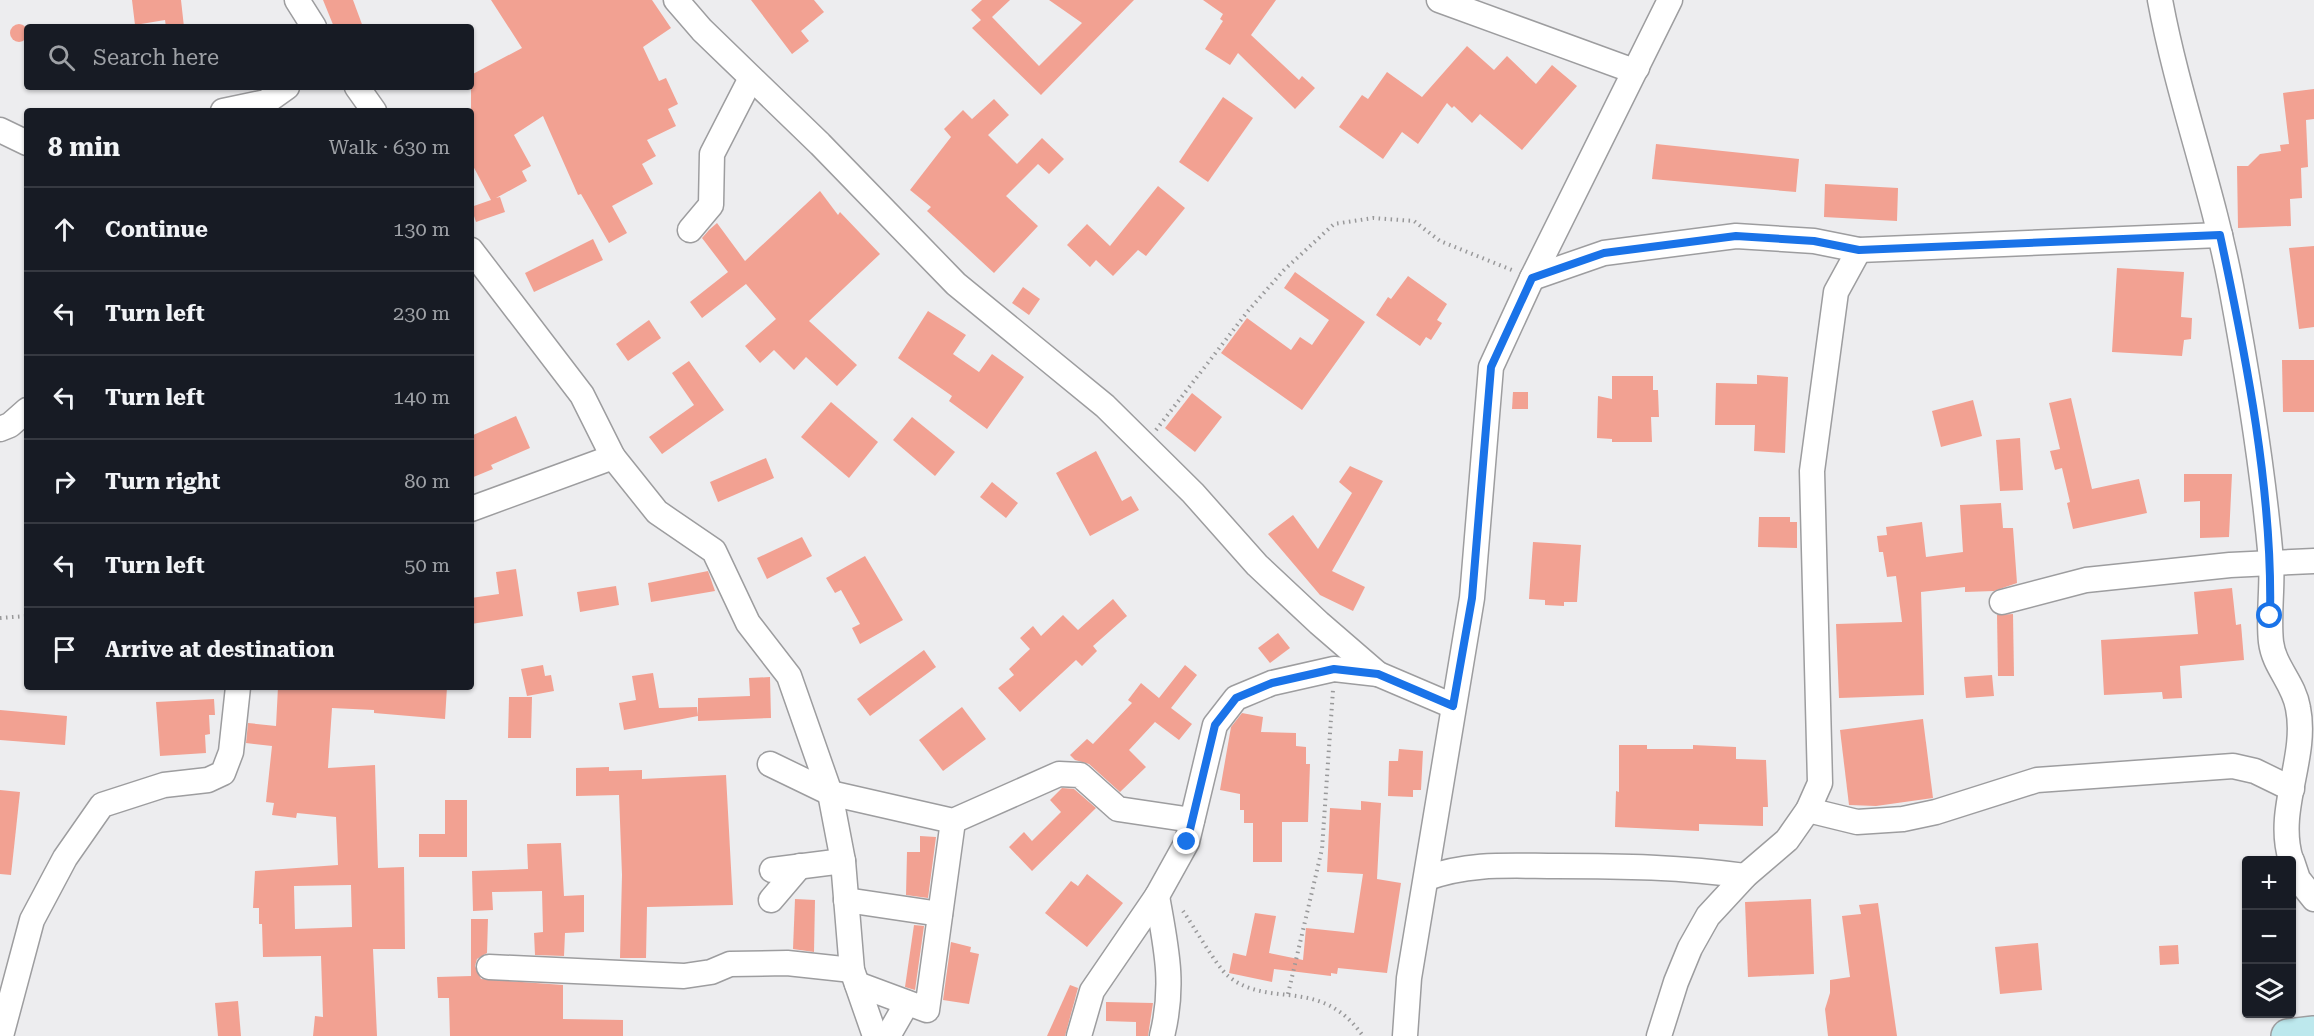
<!DOCTYPE html>
<meta charset="utf-8">
<style>
body{margin:0;font-family:"Roboto Serif",serif;background:#20242c;color:#f1f3f6}
.controls{position:absolute;right:18px;bottom:18px;display:grid;overflow:hidden;border-radius:6px;box-shadow:0 2px 4px #0004}
.controls button{width:54px;height:54px;display:grid;place-items:center;padding:0;border:0;border-bottom:2px solid #363941;background:#171b24;color:#f1f3f6;font:30px sans-serif}
.stop{position:absolute;width:18px;height:18px;margin:-14px;border:4px solid #1a73e8;border-radius:50%;background:#fff}
.stop.end{background:#1a73e8;border-color:#fff;box-shadow:0 2px 6px #0008}
.list{margin:0;padding:0;list-style:none}
h2{display:flex;justify-content:space-between;align-items:center;height:78px;margin:0;padding:0 24px;font-size:26px}
h2 small{font-size:20px;font-weight:400;color:#9ea1a6}
.list li{display:grid;grid-template-columns:39px 1fr auto;gap:18px;align-items:center;box-sizing:border-box;height:84px;padding:0 24px;border-top:2px solid #363941}
.list b{display:block;font-size:22px;white-space:nowrap}
.list em{font-size:20px;font-style:normal;color:#9ea1a6}
.icon{flex:none;width:33px;height:33px;fill:none;stroke:currentColor;stroke-width:2;stroke-linecap:round;stroke-linejoin:round}
.map{position:relative;flex:none;width:2314px;height:1036px;overflow:hidden}
.search{position:absolute;background:#171b24;box-shadow:0 2px 4px #0004;left:24px;top:24px;width:450px;height:66px;display:flex;align-items:center;gap:15px;box-sizing:border-box;padding:0 21px;border-radius:6px;color:#9ea1a6;font-size:22px}
.panel{position:absolute;background:#171b24;box-shadow:0 2px 4px #0004;left:24px;top:108px;width:450px;height:582px;border-radius:6px}
.map>svg:first-child{display:block}
.building{fill:#f2a192;fill-rule:evenodd}
.lines{fill:none;stroke-linecap:round;stroke-linejoin:round}
.street-casing{stroke:#9d9d9f;stroke-width:27}
.secondary-casing{stroke:#9d9d9f;stroke-width:36}
.path{stroke:#99999a;stroke-width:4;stroke-dasharray:1.5 4.5;stroke-linecap:butt}
.street{stroke:#fff;stroke-width:24}
.secondary{stroke:#bde8ed;stroke-width:33}
.route{stroke:#1a73e8;stroke-width:8}
</style>
<div class="map">
<svg width="2314" height="1036" viewBox="0 0 2314 1036">
<rect width="100%" height="100%" fill="#ededef"/>
<!-- building -->
<g class="building">
<path d="M132,0h49l3,27h-18l-1,-7 -30,5z"/>
<path d="M323,0h30l10,27h-29z"/>
<path d="M491,0h161l19,28 -28,19 16,34 7,-3 12,26 -10,5 8,17 -29,14 9,16 -14,8 11,20 -41,22 15,27 -18,10 -28,-49 -3,1 -35,-79 -29,19 17,31 -9,5 5,10 -31,17 4,-1 5,15 -29,10 -5,-15 20,-7 -20,-38v-87l51,-27z"/>
<path d="M751,0h63l10,12 -23,19 8,10 -17,13z"/>
<path d="M982,0h28l-18,17 47,49 43,-43 -33,-23h85l-93,95 -69,-67 9,-8 -10,-10z"/>
<path d="M1203,0h73l-25,35 48,45 3,-4 13,12 -20,21 -57,-56 -8,12 -25,-16 18,-28 -3,-2 3,-5z"/>
<circle cx="19" cy="33" r="9"/>
<path d="M1467,46l27,24 13,-14 29,28 16,-19 25,21 -55,64 -42,-36 -8,9 -18,-17 -2,2 -5,-5 -29,41 -16,-12 -19,27 -44,-32 23,-32 6,4 19,-27 35,25z"/>
<path d="M2314,89v30l-8,1 2,47 -7,1 1,30 -12,1 1,27 -53,2 -1,-62h11l12,-12 21,-3 -1,-6 9,-1 -6,-51z"/>
<path d="M1223,97l30,21 -45,64 -29,-20z"/>
<path d="M994,99l15,16 -21,20 29,29 25,-26 22,21 -15,15 -11,-10 -32,32 32,30 -44,47 -67,-62 4,-4 -21,-17 41,-53 -7,-8 19,-19 9,9z"/>
<path d="M1656,144l143,15 -3,33 -144,-13z"/>
<path d="M1825,184l73,4 -1,33 -73,-4z"/>
<path d="M1158,186l27,22 -39,48 -8,-6 -25,26 -17,-16 -6,7 -23,-22 20,-21 23,22z"/>
<path d="M820,191l18,24 2,-3 40,42 -71,67 48,44 -20,21 -31,-29 -12,13 -20,-20 -14,13 -15,-17 31,-27 -30,-35 -44,34 -12,-16 38,-30 -26,-34 7,-8 8,-7 28,38z"/>
<path d="M593,239l10,21 -69,32 -9,-19z"/>
<path d="M2314,246v81l-15,2 -10,-81z"/>
<path d="M2117,268l67,4 -3,45 11,1 -1,21 -7,1 -2,16 -70,-4z"/>
<path d="M1295,272l70,50 -63,88 -81,-57 26,-35 44,32 9,-13 12,8 17,-25 -45,-32z"/>
<path d="M1408,276l39,28 -10,16 5,3 -11,17 -5,-3 -6,9 -44,-31 12,-18 3,2z"/>
<path d="M1023,287l17,12 -11,16 -17,-12z"/>
<path d="M928,311l38,24 -13,19 26,18 13,-18 32,23 -37,52 -38,-28 3,-5 -54,-38z"/>
<path d="M649,320l12,18 -33,23 -12,-17z"/>
<path d="M2282,360h32v52h-31z"/>
<path d="M689,361l35,49 -62,44 -13,-17 45,-32 -22,-32z"/>
<path d="M1757,375l31,2 -3,76 -31,-2 1,-26h-40l1,-42 41,1z"/>
<path d="M1612,376h41v14h5l1,27h-8l1,25h-40v-3l-15,-1 1,-42 14,3z"/>
<path d="M1513,392h15v17h-16z"/>
<path d="M1192,393l30,24 -27,35 -30,-24z"/>
<path d="M2071,398l21,91 47,-10 8,34 -74,16 -6,-26 3,-1 -8,-34 -7,2 -5,-19 10,-2 -11,-46z"/>
<path d="M1973,400l9,36 -41,11 -9,-36z"/>
<path d="M831,402l47,40 -29,36 -48,-41z"/>
<path d="M516,416l14,32 -39,17 2,4 -22,9v-42z"/>
<path d="M912,417l43,35 -20,24 -42,-36z"/>
<path d="M2020,438l3,52 -23,1 -4,-51z"/>
<path d="M1096,451l26,50 9,-5 8,14 -49,26 -34,-63z"/>
<path d="M766,458l8,20 -56,24 -8,-20z"/>
<path d="M1350,466l33,15 -51,90 33,16 -12,24 -33,-16 -52,-61 25,-19 25,34 34,-56 -13,-11z"/>
<path d="M2184,474h48l-3,63 -29,1v-37l-16,1z"/>
<path d="M992,482l26,21 -12,15 -26,-21z"/>
<path d="M2001,503l2,25h10l4,55 -23,8 -29,1v-5l-44,5 3,103 -85,3 -3,-74 66,-2 -6,-46 -9,1 -4,-25h-4l-2,-16 10,-1 -1,-8 36,-5 4,35 37,-5 -3,-47z"/>
<path d="M1759,517h31v5h7v26l-39,-1z"/>
<path d="M802,537l10,19 -45,23 -10,-21z"/>
<path d="M1533,542l48,3 -4,57h-13v4l-19,-1v-5l-16,-1z"/>
<path d="M865,556l38,64 -43,24 -8,-16 8,-4 -19,-34 -6,3 -9,-15z"/>
<path d="M516,569l7,47 -52,8v-26l28,-4 -3,-22z"/>
<path d="M708,571l7,20 -64,11 -3,-19z"/>
<path d="M616,586l3,19 -39,7 -3,-20z"/>
<path d="M2232,588l4,37 5,-1 3,36 -64,6 2,32 -19,1 -1,-7 -58,3 -3,-55 97,-6 -4,-42z"/>
<path d="M1113,599l14,17 -34,30 4,5 -15,15 -6,-6 -56,52 -22,-24 16,-13 -5,-6 21,-20 -10,-11 13,-12 8,10 22,-21 15,15z"/>
<path d="M2013,614l1,62h-16l-1,-61z"/>
<path d="M1278,633l12,15 -20,15 -12,-15z"/>
<path d="M924,650l12,17 -66,49 -13,-17z"/>
<path d="M543,665l2,11 6,-1 3,16 -27,5 -6,-27z"/>
<path d="M1185,665l12,10 -26,33 21,16 -13,16 -24,-18 -26,28 17,17 -26,25 -31,-28 -14,-4 -5,-5 17,-16 6,5 39,-41 -4,-3 13,-17 18,15z"/>
<path d="M653,673l6,35 38,-1 1,9 -74,14 -5,-27 17,-3 -4,-24z"/>
<path d="M1992,675l2,21 -28,2 -2,-21z"/>
<path d="M770,677l1,41 -73,3v-23l52,-2 -1,-18z"/>
<path d="M278,687h169l-2,32 -71,-6v-3l-42,-2 -4,60 47,-3 3,103 26,-1 1,82h-32l4,87h-64l2,-20 8,1 -2,-61 -58,1 -1,-33h-3v-16h-6l2,-37 83,-6 -2,-48 -39,-4 -1,5 -24,-3 2,-12 -8,-1 6,-56 -26,-3 2,-20 28,3zM351,885l1,42 -57,2 -1,-43z"/>
<path d="M509,697h23l-1,41h-23z"/>
<path d="M214,699l1,16h-6l1,19 -5,1 1,18 -46,3 -4,-54z"/>
<path d="M962,707l24,32 -43,32 -24,-31z"/>
<path d="M0,710l67,6 -2,29 -65,-5z"/>
<path d="M1242,713l21,4 -2,15 35,1v13l10,1v17h4l-2,58h-26v40h-29v-39h-9v-13h-4v-16l-20,-4 11,-63z"/>
<path d="M1923,719l10,79 -57,8 -27,-1 -9,-75z"/>
<path d="M1619,745h28v4h46v-4l43,2v12l30,1 2,47h-5v19l-64,-2v7l-84,-4 1,-36 3,1z"/>
<path d="M1399,749l24,2 -2,39h-8v7l-25,-1 1,-35h9z"/>
<path d="M609,767v4l33,-1v9l84,-4 7,130 -86,2 -1,51h-26l2,-83 -3,-80 -43,1v-28z"/>
<path d="M1062,788l12,1 22,19 -64,63 -23,-24 15,-15 8,9 29,-29 -11,-12z"/>
<path d="M0,790l20,2 -9,83 -11,-1z"/>
<path d="M445,800h22v57h-48v-23h26z"/>
<path d="M1361,801l20,2 -4,76 24,4 -14,90 -49,-5 -1,6 -6,-1v3l-57,-7 -2,13 -43,-9 4,-20 13,3 9,-43 21,3 -7,37 34,7 3,-32 48,5 9,-59 -36,-2 3,-64 31,2z"/>
<path d="M920,836l16,1 -8,61 -22,-3 1,-43h13z"/>
<path d="M561,843l3,53 20,-1v37l-19,1 -1,23 -29,-1 -1,-22 9,-1 -1,-41 -50,1 1,18 -20,1 -1,-40 56,-2 -1,-25z"/>
<path d="M1087,874l36,29 -36,44 -42,-34 26,-32 7,5z"/>
<path d="M795,899l20,1 -1,52 -21,-3z"/>
<path d="M1811,899l3,75 -66,3 -3,-75z"/>
<path d="M1878,903l19,133h-69l-3,-27 5,-16v-13l20,-3 -8,-61 19,-2 -2,-9z"/>
<path d="M471,919h17l-1,34 -10,6 -2,7 6,13 82,6v34l60,1v16h-173l-1,-38h-11l-1,-21 34,-1z"/>
<path d="M914,925l10,1 -9,64 -10,-3z"/>
<path d="M951,942l20,5 -1,5 9,2 -10,50 -26,-4z"/>
<path d="M2038,943l4,47 -42,4 -5,-47z"/>
<path d="M2178,945l1,19 -19,1 -1,-19z"/>
<path d="M1070,985l8,3 -13,48h-18z"/>
<path d="M238,1001l3,35h-23l-3,-33z"/>
<path d="M1106,1002l47,1 -5,33h-12v-14l-30,-1z"/>
</g>
<g class="lines">
<defs>
<g id="street">
<path d="M297,0l17,27"/>
<path d="M676,0l26,30 118,114 136,140 149,122 88,87 64,72 62,58 59,51 75,32"/>
<path d="M1439,0l192,70 6,-2"/>
<path d="M2160,0c18,97 53,190 71,286 17,91 32,183 40,274 2,27 -3,55 0,82 3,25 23,41 27,66 10,50 -23,102 -7,152"/>
<path d="M357,87l17,24"/>
<path d="M223,111l43,-9 21,-15"/>
<path d="M0,130l27,13"/>
<path d="M690,230l21,-25 1,-51 39,-76"/>
<path d="M471,250l111,145 31,62 44,55 57,39 34,72 41,53 41,117 13,68 9,109 23,66"/>
<path d="M1532,278l72,-25 132,-17 78,5 45,9 361,-15"/>
<path d="M0,429l10,-4 17,-15"/>
<path d="M471,509l142,-52"/>
<path d="M2002,602l84,-22 144,-15 84,-4"/>
<path d="M770,764l60,29 123,28 106,-47 21,1 38,34 74,11"/>
<path d="M1808,810l49,12 46,-3 33,-7 101,-32 196,-14 22,5 37,18"/>
<path d="M2292,861l6,18 16,20"/>
<path d="M772,870l71,-9"/>
<path d="M1427,878c44,-16 85,-12 131,-12 63,0 125,1 187,10"/>
<path d="M1157,896c9,51 18,88 5,140"/>
<path d="M771,900l29,-34"/>
<path d="M846,900l94,14"/>
<path d="M489,967l195,9 27,-4 19,-8 57,-1 65,7"/>
<path d="M857,984l70,26 26,-189"/>
<path d="M1,1036l31,-116 33,-62 37,-53 62,-20 44,-5 15,-7 8,-21 7,-65"/>
<path d="M888,1036l19,-33"/>
<path d="M1079,1036l13,-45 65,-95 30,-54 28,-117 21,-27 36,-15 62,-14 44,5"/>
<path d="M1405,1036l4,-58 63,-380 19,-231 41,-89 138,-278"/>
<path d="M1659,1036l17,-54 14,-34 18,-32 37,-40 42,-36 21,-30 12,-27 -8,-312 24,-179 23,-42"/>
</g>
<path id="secondary" d="M2288,1036l26,-3"/>
</defs>
<!-- street casing -->
<use href="#street" class="street-casing"/>
<!-- secondary casing -->
<use href="#secondary" class="secondary-casing"/>
<!-- path -->
<g class="path">
<path d="M1156,430l92,-119 36,-41 50,-46 39,-6 41,3 26,20 72,29"/>
<path d="M0,618l27,-2"/>
<path d="M1183,911c10,14 34,56 45,65 42,34 92,-1 135,60"/>
<path d="M1288,994l34,-145 11,-159"/>
</g>
<!-- street -->
<use href="#street" class="street"/>
<!-- secondary -->
<use href="#secondary" class="secondary"/>
</g>
<g class="lines">
<!-- route -->
<path class="route" d="M1187,842l28,-117 21,-27 36,-15 62,-14 44,5 75,32 19,-108 19,-231 41,-89 72,-25 132,-17 78,5 45,9 361,-15c26,121 53,258 50,381"/>
</g>
</svg>
<div class="controls">
<button>+</button>
<button>−</button>
<button><svg class="icon" aria-label="layers" viewBox="0 0 24 24"><path d="M12 4l9 5-9 5-9-5zM3 14l9 5 9-5"/></svg></button>
</div>
<div class="stop" style="left:2270px;top:616px"></div>
<div class="stop end" style="left:1187px;top:842px"></div>
<div class="search"><svg class="icon" aria-label="search" viewBox="0 0 24 24"><circle cx="10" cy="10" r="6"/><path d="M15 15l6 6"/></svg>Search here</div>
<section class="panel">
<h2>8 min<small>Walk · 630 m</small></h2>
<ul class="list">
<li><svg class="icon" aria-label="ahead" viewBox="0 0 24 24"><path d="M12 20V5M6 11l6-6 6 6"/></svg><div><b>Continue</b></div><em>130 m</em></li>
<li><svg class="icon" aria-label="left" viewBox="0 0 24 24"><path d="M17 20v-9H6M10 6l-5 5 5 5"/></svg><div><b>Turn left</b></div><em>230 m</em></li>
<li><svg class="icon" aria-label="left" viewBox="0 0 24 24"><path d="M17 20v-9H6M10 6l-5 5 5 5"/></svg><div><b>Turn left</b></div><em>140 m</em></li>
<li><svg class="icon" aria-label="right" viewBox="0 0 24 24"><path d="M7 20v-9h11M14 6l5 5-5 5"/></svg><div><b>Turn right</b></div><em>80 m</em></li>
<li><svg class="icon" aria-label="left" viewBox="0 0 24 24"><path d="M17 20v-9H6M10 6l-5 5 5 5"/></svg><div><b>Turn left</b></div><em>50 m</em></li>
<li><svg class="icon" aria-label="arrive" viewBox="0 0 24 24"><path d="M6 21V4h12l-3 4 3 4H6"/></svg><div><b>Arrive at destination</b></div></li>
</ul>
</section>
</div>
